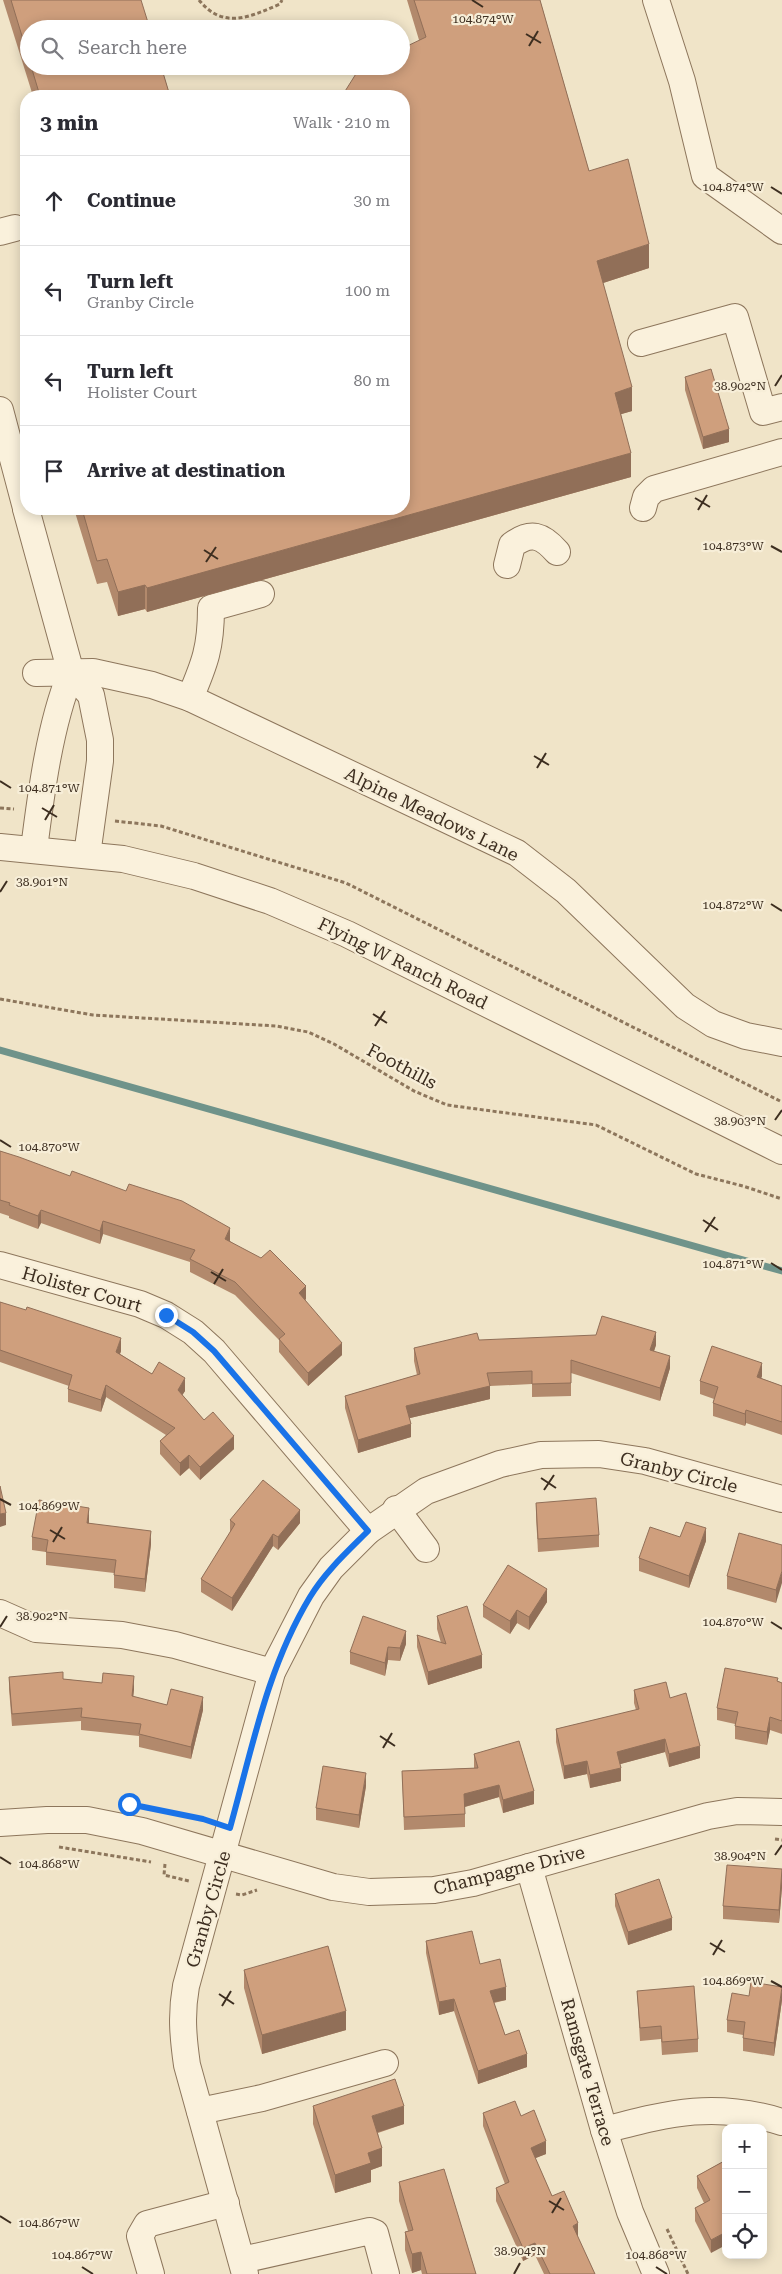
<!DOCTYPE html>
<meta charset="utf-8">
<style>
body{margin:0;font-family:"Roboto Serif",serif;background:#f2f2f3;color:#2b2b33}
.controls{position:absolute;right:15px;bottom:15px;display:grid;overflow:hidden;border-radius:10px;box-shadow:0 2px 12px #0003}
.controls button{width:45px;height:45px;display:grid;place-items:center;padding:0;border:0;border-bottom:1px solid #e1e1e2;background:#fff;color:#2b2b33;font:25px sans-serif}
.stop{position:absolute;width:15px;height:15px;margin:-11px;border:4px solid #1a73e8;border-radius:50%;background:#fff}
.stop.end{background:#1a73e8;border-color:#fff;box-shadow:0 1px 5px #0008}
.list{margin:0;padding:0;list-style:none}
h2{display:flex;justify-content:space-between;align-items:center;height:65px;margin:0;padding:0 20px;font-size:21px}
h2 small{font-size:16px;font-weight:400;color:#7c7c81}
.list li{display:grid;grid-template-columns:32px 1fr auto;gap:15px;align-items:center;box-sizing:border-box;height:90px;padding:0 20px;border-top:1px solid #e1e1e2}
.list b{display:block;font-size:19px;white-space:nowrap}
.list p{margin:0;font-size:16px;white-space:nowrap;color:#7c7c81}
.list em{font-size:16px;font-style:normal;color:#7c7c81}
.icon{flex:none;width:28px;height:28px;fill:none;stroke:currentColor;stroke-width:2;stroke-linecap:round;stroke-linejoin:round}
.map{position:relative;flex:none;width:782px;height:2274px;overflow:hidden}
.search{position:absolute;background:#fff;box-shadow:0 2px 12px #0003;left:20px;top:20px;width:390px;height:55px;display:flex;align-items:center;gap:12px;box-sizing:border-box;padding:0 18px;border-radius:28px;color:#7c7c81;font-size:19px}
.panel{position:absolute;background:#fff;box-shadow:0 2px 12px #0003;left:20px;top:90px;width:390px;height:425px;border-radius:20px}
.map>svg:first-child{display:block}
.lines{fill:none;stroke-linecap:round;stroke-linejoin:round}
.stream{stroke:#6f938a;stroke-width:7}
.minor-casing{stroke:#8d765c;stroke-width:28}
.path{stroke:#8d765c;stroke-width:3;stroke-dasharray:4 2.5;stroke-linecap:butt}
.minor{stroke:#faf1dc;stroke-width:26}
.wall{fill:#b2896c}
.shaded-wall{fill:#916f58}
.building{fill:#cf9f7d;stroke:#916f58}
.route{stroke:#1a73e8;stroke-width:6}
.ticks{fill:none;stroke:#3d2e20;stroke-width:2}
.labels{text-anchor:middle;dominant-baseline:central;stroke-width:4.5;stroke-linejoin:round;paint-order:stroke}
.street-label{font-size:18px;fill:#3d2e20;stroke:#f7eed8}
.ticks-label{font-size:12px;text-anchor:middle;fill:#3d2e20;stroke:#f7eed8;stroke-width:4.5;stroke-linejoin:round;paint-order:stroke}
</style>
<div class="map">
<svg width="782" height="2274" viewBox="0 0 782 2274">
<rect width="100%" height="100%" fill="#f0e4c8"/>
<g class="lines">
<!-- stream -->
<path class="stream" d="M0,1050l782,221"/>
<defs>
<g id="minor">
<path d="M656,0l26,81 23,95 77,55"/>
<path d="M0,232l15,-4"/>
<path d="M641,343l94,-26 28,95 19,-5"/>
<path d="M0,410l26,98"/>
<path d="M643,508l3,-11 8,-8 128,-37"/>
<path d="M26,509l45,164 20,22 9,45v21l-13,94"/>
<path d="M507,565l5,-20c19,-14 30,-10 45,7"/>
<path d="M36,673l57,-1 59,13 38,13 327,155 49,38 119,115 28,18 33,12 36,7"/>
<path d="M190,698c15,-35 21,-51 21,-90l50,-14"/>
<path d="M0,847l123,12 71,17 76,25 77,33 435,217"/>
<path d="M34,849c7,-56 16,-125 37,-176"/>
<path d="M0,1265l140,39 26,11 27,17 21,19 154,180"/>
<path d="M396,1509l30,40"/>
<path d="M0,1613l36,16 86,6 53,10 97,27"/>
<path d="M0,1823l47,-3h40l55,11 191,56 36,5 65,-2 39,-7 235,-67 29,-5 45,1"/>
<path d="M529,1867l75,263 26,82 26,62"/>
<path d="M200,2111l62,-13 123,-35"/>
<path d="M604,2130c66,-17 110,-29 178,-8"/>
<path d="M242,2260l128,-29 5,2 11,41"/>
<path d="M151,2274l-11,-38 7,-12 79,-21"/>
<path d="M245,2274l-58,-209c-4,-28 -6,-51 -1,-79l86,-314 39,-76 20,-28 37,-37 58,-40 74,-27 41,-9 58,-1 46,7 137,38"/>
</g>
</defs>
<!-- minor casing -->
<use href="#minor" class="minor-casing"/>
<!-- path -->
<g class="path">
<path d="M199,0c24,30 51,17 81,4l2,-4"/>
<path d="M0,808l14,1"/>
<path d="M115,821l46,5 185,57 436,219"/>
<path d="M0,999l93,16 183,11 32,6 26,12 80,47 33,14 149,20 100,49 47,12 39,13"/>
<path d="M180,1814l25,6"/>
<path d="M775,1839l7,1"/>
<path d="M59,1847l92,15"/>
<path d="M165,1864l-1,11 25,6"/>
<path d="M236,1894l6,1 15,-5"/>
<path d="M667,2229l21,45"/>
</g>
<!-- minor -->
<use href="#minor" class="minor"/>
</g>
<!-- wall -->
<g class="wall">
<path d="M3,0h138l-112,29v37h132l9,30h-137z"/>
<path d="M407,0h133l49,171 60,97 -46,15 29,128 -11,3 10,63 -484,135 -2,-3 -27,7 -11,-34 -10,2 -23,-75h330l15,-469z"/>
<path d="M685,377l44,65 -26,7 -18,-59z"/>
<path d="M0,1151l230,89v1l76,58 -1,1 37,55 -34,31 -29,-34v-12l-44,-45 -45,-23v-10l-87,-28 -3,10 -59,-21 -3,6 -29,-11v-2l-9,-3z"/>
<path d="M0,1302l121,49 -1,3 32,20 33,17 -3,4 22,25 30,29 -34,31 -11,-12 -9,8 -20,-22v-13l6,-6 -60,-38 -5,15 -33,-10v-13l1,-3 -69,-24z"/>
<path d="M479,1340l177,5 -2,6 16,17 -10,33 -89,-28v23l-39,1v-13l-42,2v13l-80,19 1,19 -53,16 -13,-45v-12l72,-21 -3,-14v-13z"/>
<path d="M762,1376l-1,2 21,8v49l-36,-12 -1,3 -32,-10v-13l1,-4 -14,-5v-13z"/>
<path d="M536,1503l63,32v12l-61,5 -2,-36z"/>
<path d="M230,1520l70,3 -22,27 -5,-4 -41,65 -31,-19v-13l29,-46z"/>
<path d="M89,1521v2l62,21 -6,48 -31,-4v-15l-68,-8v-13l-14,-2v-13z"/>
<path d="M680,1537l26,4 -17,47 -50,-17v-13z"/>
<path d="M782,1545l-6,58 -49,-14v-13z"/>
<path d="M547,1602l-18,28 -12,-7 -7,11 -27,-17v-12z"/>
<path d="M437,1616l45,52 -54,17 -11,-38v-12l24,8 -4,-14z"/>
<path d="M406,1644l-6,17 -12,-1 -3,16 -35,-12v-12z"/>
<path d="M9,1677l54,2 39,4 32,6 -1,8 34,8 36,5 -12,49 -52,-12v-11l-58,-6v-9l-69,5 -3,-37z"/>
<path d="M778,1681l4,2v51l-12,-4 -3,15 -32,-6v-15l-18,-4v-12z"/>
<path d="M634,1690l36,8 30,60 -31,9 -4,-15 -45,12 1,17 -31,7 -3,-14 -23,5 -8,-37v-13l80,-19 -2,-7z"/>
<path d="M474,1754l60,50 -31,9 -4,-16 -34,10v20l-61,3 -2,-59 72,-3z"/>
<path d="M366,1786l-7,42 -43,-8v-12z"/>
<path d="M782,1869v18l-3,36 -56,-4v-13z"/>
<path d="M615,1894l57,36 -44,15 -13,-39z"/>
<path d="M426,1941l54,23 26,36 -12,3 11,32 22,32 -49,17 -24,-73 -15,4 -13,-62z"/>
<path d="M244,1970l102,60 -84,24 -18,-66z"/>
<path d="M637,1991l61,48v13l-36,3 -1,-16 -21,2z"/>
<path d="M749,1996l33,4 -8,56 -31,-5v-16l-16,-3v-12z"/>
<path d="M313,2106l91,18 -26,9 4,33 -11,4v12l-36,11 -22,-69z"/>
<path d="M483,2113l38,3 25,38 -11,4 17,38 26,40h-1l18,38h-51l-9,-19 -12,6 -27,-60v-13l9,-4 -22,-58z"/>
<path d="M726,2160l-15,93 -16,-32v-13l9,-5 -7,-15v-12z"/>
<path d="M399,2182l77,92h-54l-1,-4 -9,3 -7,-23v-18l3,-1 -9,-30z"/>
</g>
<!-- shaded-wall -->
<g class="shaded-wall">
<path d="M649,244v24l-52,17v-24z"/>
<path d="M632,387v24l-17,5v-23z"/>
<path d="M729,429v13l-26,7v-12z"/>
<path d="M631,453v24l-484,135v-24z"/>
<path d="M145,585v24l-27,7v-24z"/>
<path d="M41,1210v13l-3,6v-13z"/>
<path d="M103,1221v13l-3,10v-13z"/>
<path d="M230,1228v12l-5,11v-12z"/>
<path d="M306,1286v13l-7,7v-13z"/>
<path d="M656,1332v13l-6,18v-13z"/>
<path d="M121,1338v13l-5,13v-12z"/>
<path d="M342,1343v12l-34,31v-13z"/>
<path d="M670,1356v12l-10,33v-13z"/>
<path d="M762,1363v13l-5,14v-13z"/>
<path d="M185,1378v13l-7,11v-12z"/>
<path d="M106,1385v12l-5,15v-12z"/>
<path d="M490,1386v13l-84,20v-13z"/>
<path d="M746,1410v13l-1,3v-12z"/>
<path d="M411,1424v13l-53,16v-13z"/>
<path d="M234,1436v13l-34,31v-13z"/>
<path d="M189,1455v13l-9,8v-13z"/>
<path d="M89,1508v13l-2,15v-13z"/>
<path d="M300,1510v13l-22,27v-13z"/>
<path d="M6,1513v12l-6,2v-13z"/>
<path d="M706,1528v13l-17,47v-12z"/>
<path d="M151,1531v13l-6,48v-13z"/>
<path d="M273,1534v12l-41,65v-13z"/>
<path d="M782,1571v12l-6,20v-13z"/>
<path d="M547,1589v13l-18,28v-13z"/>
<path d="M517,1610v13l-7,11v-13z"/>
<path d="M406,1631v13l-6,17v-13z"/>
<path d="M388,1647v13l-3,16v-13z"/>
<path d="M482,1655v13l-54,17v-13z"/>
<path d="M134,1676v13l-2,20v-13z"/>
<path d="M203,1697v13l-12,49v-12z"/>
<path d="M770,1717v13l-3,15v-13z"/>
<path d="M665,1739v13l-48,13v-13z"/>
<path d="M700,1746v12l-31,9v-13z"/>
<path d="M587,1761v13l-23,5v-13z"/>
<path d="M621,1768v13l-31,7v-13z"/>
<path d="M366,1773v13l-7,42v-13z"/>
<path d="M499,1785v12l-35,10v-13z"/>
<path d="M534,1791v13l-31,9v-13z"/>
<path d="M782,1874v13l-3,36v-13z"/>
<path d="M672,1918v12l-44,15v-13z"/>
<path d="M506,1987v13l-16,3v-12z"/>
<path d="M782,1987v13l-8,56v-13z"/>
<path d="M454,1999v12l-15,4v-13z"/>
<path d="M346,2011v19l-84,24v-19z"/>
<path d="M527,2054v13l-49,17v-13z"/>
<path d="M404,2106v18l-32,10v-18z"/>
<path d="M546,2141v13l-15,6v-12z"/>
<path d="M382,2148v18l-11,4v12l-36,11v-18l33,-22z"/>
<path d="M578,2223v13l-5,2v-12z"/>
<path d="M726,2232v13l-15,8v-13z"/>
<path d="M535,2243v12l-12,6v-13z"/>
<path d="M421,2252v18l-9,3v-19z"/>
</g>
<!-- building -->
<g class="building">
<path d="M11,0h130l9,29h-121v30z"/>
<path d="M414,0h126l49,171 39,-12 21,85 -52,17 35,126 -17,6 16,60 -484,135 -2,-3 -27,7 -11,-33 -10,2 -15,-52h322v-413h-62l17,-27 6,-3h36v-17l25,-12z"/>
<path d="M31,66h130l9,30h-130z"/>
<path d="M711,369l18,60 -26,8 -18,-60z"/>
<path d="M0,1151l19,6 51,19 2,-5 54,20 3,-7 53,17 48,27 -5,11 36,19 9,-8 36,36 -7,7 43,50 -34,30 -29,-34 6,-5 -50,-52 -45,-23 5,-9 -92,-29 -3,10 -59,-21 -3,6 -29,-11 1,-2 -10,-3z"/>
<path d="M0,1302l26,8 1,-3 94,31 -5,14 36,22 7,-12 26,16 -7,12 26,30 9,-8 21,24 -34,31 -11,-12 -9,8 -20,-22 15,-13 -69,-43 -5,15 -33,-11 4,-14 -72,-25z"/>
<path d="M602,1316l54,16 -6,18 20,6 -10,32 -89,-28v23l-39,1v-13l-45,2 3,13 -84,20 5,18 -53,16 -13,-44 75,-22 -6,-26 63,-15 2,7 117,-5z"/>
<path d="M712,1346l50,17 -5,14 25,9v36l-36,-12 -1,4 -32,-11 5,-16 -18,-6z"/>
<path d="M263,1480l37,30 -22,27 -5,-3 -41,64 -31,-19 34,-55 -5,-4z"/>
<path d="M0,1486l6,27 -6,1z"/>
<path d="M596,1498l3,37 -61,4 -2,-36z"/>
<path d="M39,1500l50,8 -2,15 64,8 -6,48 -31,-4 2,-15 -70,-8 2,-12 -16,-3z"/>
<path d="M686,1522l20,6 -17,48 -50,-18 11,-31 30,10z"/>
<path d="M739,1533l43,12v26l-6,19 -49,-14z"/>
<path d="M508,1565l39,24 -18,28 -12,-7 -7,11 -27,-16z"/>
<path d="M467,1606l15,49 -54,17 -11,-37 29,9 -9,-28z"/>
<path d="M363,1616l43,15 -6,17 -12,-1 -3,16 -35,-11z"/>
<path d="M725,1668l53,10 -1,3 5,2v38l-12,-4 -3,15 -32,-6 3,-14 -21,-4z"/>
<path d="M63,1672v7l39,4 1,-10 31,3 -2,20 35,9 4,-16 32,8 -12,50 -52,-13 2,-10 -60,-7 1,-9 -70,6 -3,-37z"/>
<path d="M666,1682l4,16 16,-5 14,53 -31,8 -4,-15 -48,13 4,16 -31,7 -3,-14 -23,5 -8,-37 83,-20 -5,-19z"/>
<path d="M519,1741l15,50 -31,9 -4,-15 -35,9 1,20 -61,3 -2,-46 76,-3 -4,-14z"/>
<path d="M323,1766l43,7 -7,42 -43,-7z"/>
<path d="M727,1865l55,4 -3,41 -56,-4z"/>
<path d="M659,1879l13,39 -44,14 -13,-38z"/>
<path d="M472,1931l8,33 20,-5 6,28 -16,4 15,44 14,-5 8,24 -49,17 -24,-72 -15,3 -13,-61z"/>
<path d="M328,1946l18,65 -84,24 -18,-65z"/>
<path d="M751,1982l31,5 -8,56 -31,-5 2,-16 -18,-2 5,-27 17,3z"/>
<path d="M694,1986l4,53 -36,3 -1,-16 -21,2 -3,-37z"/>
<path d="M395,2079l9,27 -32,10 10,32 -14,5 3,10 -36,12 -22,-69z"/>
<path d="M515,2101l6,15 13,-6 12,31 -15,7 21,48 12,-5 14,32 -5,3 22,48h-45l-15,-31 -12,5 -27,-60 13,-6 -26,-69z"/>
<path d="M726,2160v72l-15,8 -16,-32 15,-8 -13,-24z"/>
<path d="M444,2169l32,105h-49l-6,-22 -9,2 -7,-22 8,-2 -14,-48z"/>
</g>
<g class="lines">
<!-- route -->
<path class="route" d="M129,1804l74,15 27,9c22,-79 37,-160 80,-231 15,-25 37,-45 58,-66l-154,-180 -21,-19 -27,-17"/>
</g>
<!-- ticks -->
<path class="ticks" d="M472,0l11,7M526,34l15,9M529,46l9,-15M771,187l11,7M775,386l7,-11M695,498l15,9M698,510l9,-15M771,546l11,6M204,550l14,9M206,562l10,-15M534,756l15,9M537,768l9,-15M0,781l11,7M42,808l15,9M45,820l9,-15M0,892l7,-11M771,904l11,7M373,1014l14,9M375,1026l10,-15M775,1120l7,-10M0,1140l11,7M703,1220l15,10M705,1232l10,-15M771,1263l11,7M211,1272l15,9M214,1284l9,-15M541,1478l15,10M544,1490l10,-15M0,1499l11,6M50,1530l15,9M53,1542l9,-15M771,1622l11,7M0,1627l7,-11M380,1736l15,10M383,1748l9,-15M775,1855l7,-10M0,1857l11,7M710,1943l15,9M713,1955l9,-15M771,1981l11,6M219,1994l15,10M222,2006l9,-15M549,2201l15,9M552,2213l9,-15M0,2216l11,7M82,2267l11,7M656,2267l11,7M514,2274l6,-11"/>
<g class="labels">
<!-- street labels -->
<g class="street-label">
<text transform="translate(432 814) rotate(26)">Alpine Meadows Lane</text>
<text transform="translate(403 963) rotate(26)">Flying W Ranch Road</text>
<text transform="translate(402 1066) rotate(28)">Foothills</text>
<text transform="translate(82 1289) rotate(16)">Holister Court</text>
<text transform="translate(679 1472) rotate(14)">Granby Circle</text>
<text transform="translate(509 1870) rotate(-14)">Champagne Drive</text>
<text transform="translate(208 1909) rotate(-74)">Granby Circle</text>
<text transform="translate(588 2072) rotate(74)">Ramsgate Terrace</text>
</g>
</g>
<g class="ticks-label">
<text x="483" y="23">104.874°W</text>
<text x="733" y="191">104.874°W</text>
<text x="740" y="390">38.902°N</text>
<text x="733" y="550">104.873°W</text>
<text x="49" y="792">104.871°W</text>
<text x="42" y="886">38.901°N</text>
<text x="733" y="909">104.872°W</text>
<text x="740" y="1125">38.903°N</text>
<text x="49" y="1151">104.870°W</text>
<text x="733" y="1268">104.871°W</text>
<text x="49" y="1510">104.869°W</text>
<text x="42" y="1620">38.902°N</text>
<text x="733" y="1626">104.870°W</text>
<text x="740" y="1860">38.904°N</text>
<text x="49" y="1868">104.868°W</text>
<text x="733" y="1985">104.869°W</text>
<text x="49" y="2227">104.867°W</text>
<text x="520" y="2255">38.904°N</text>
<text x="82" y="2259">104.867°W</text>
<text x="656" y="2259">104.868°W</text>
</g>
</svg>
<div class="controls">
<button>+</button>
<button>−</button>
<button><svg class="icon" aria-label="locate" viewBox="0 0 24 24"><circle cx="12" cy="12" r="6"/><path d="M12 2v4M12 18v4M2 12h4M18 12h4"/></svg></button>
</div>
<div class="stop" style="left:129px;top:1804px"></div>
<div class="stop end" style="left:166px;top:1315px"></div>
<div class="search"><svg class="icon" aria-label="search" viewBox="0 0 24 24"><circle cx="10" cy="10" r="6"/><path d="M15 15l6 6"/></svg>Search here</div>
<section class="panel">
<h2>3 min<small>Walk · 210 m</small></h2>
<ul class="list">
<li><svg class="icon" aria-label="ahead" viewBox="0 0 24 24"><path d="M12 20V5M6 11l6-6 6 6"/></svg><div><b>Continue</b></div><em>30 m</em></li>
<li><svg class="icon" aria-label="left" viewBox="0 0 24 24"><path d="M17 20v-9H6M10 6l-5 5 5 5"/></svg><div><b>Turn left</b><p>Granby Circle</p></div><em>100 m</em></li>
<li><svg class="icon" aria-label="left" viewBox="0 0 24 24"><path d="M17 20v-9H6M10 6l-5 5 5 5"/></svg><div><b>Turn left</b><p>Holister Court</p></div><em>80 m</em></li>
<li><svg class="icon" aria-label="arrive" viewBox="0 0 24 24"><path d="M6 21V4h12l-3 4 3 4H6"/></svg><div><b>Arrive at destination</b></div></li>
</ul>
</section>
</div>
